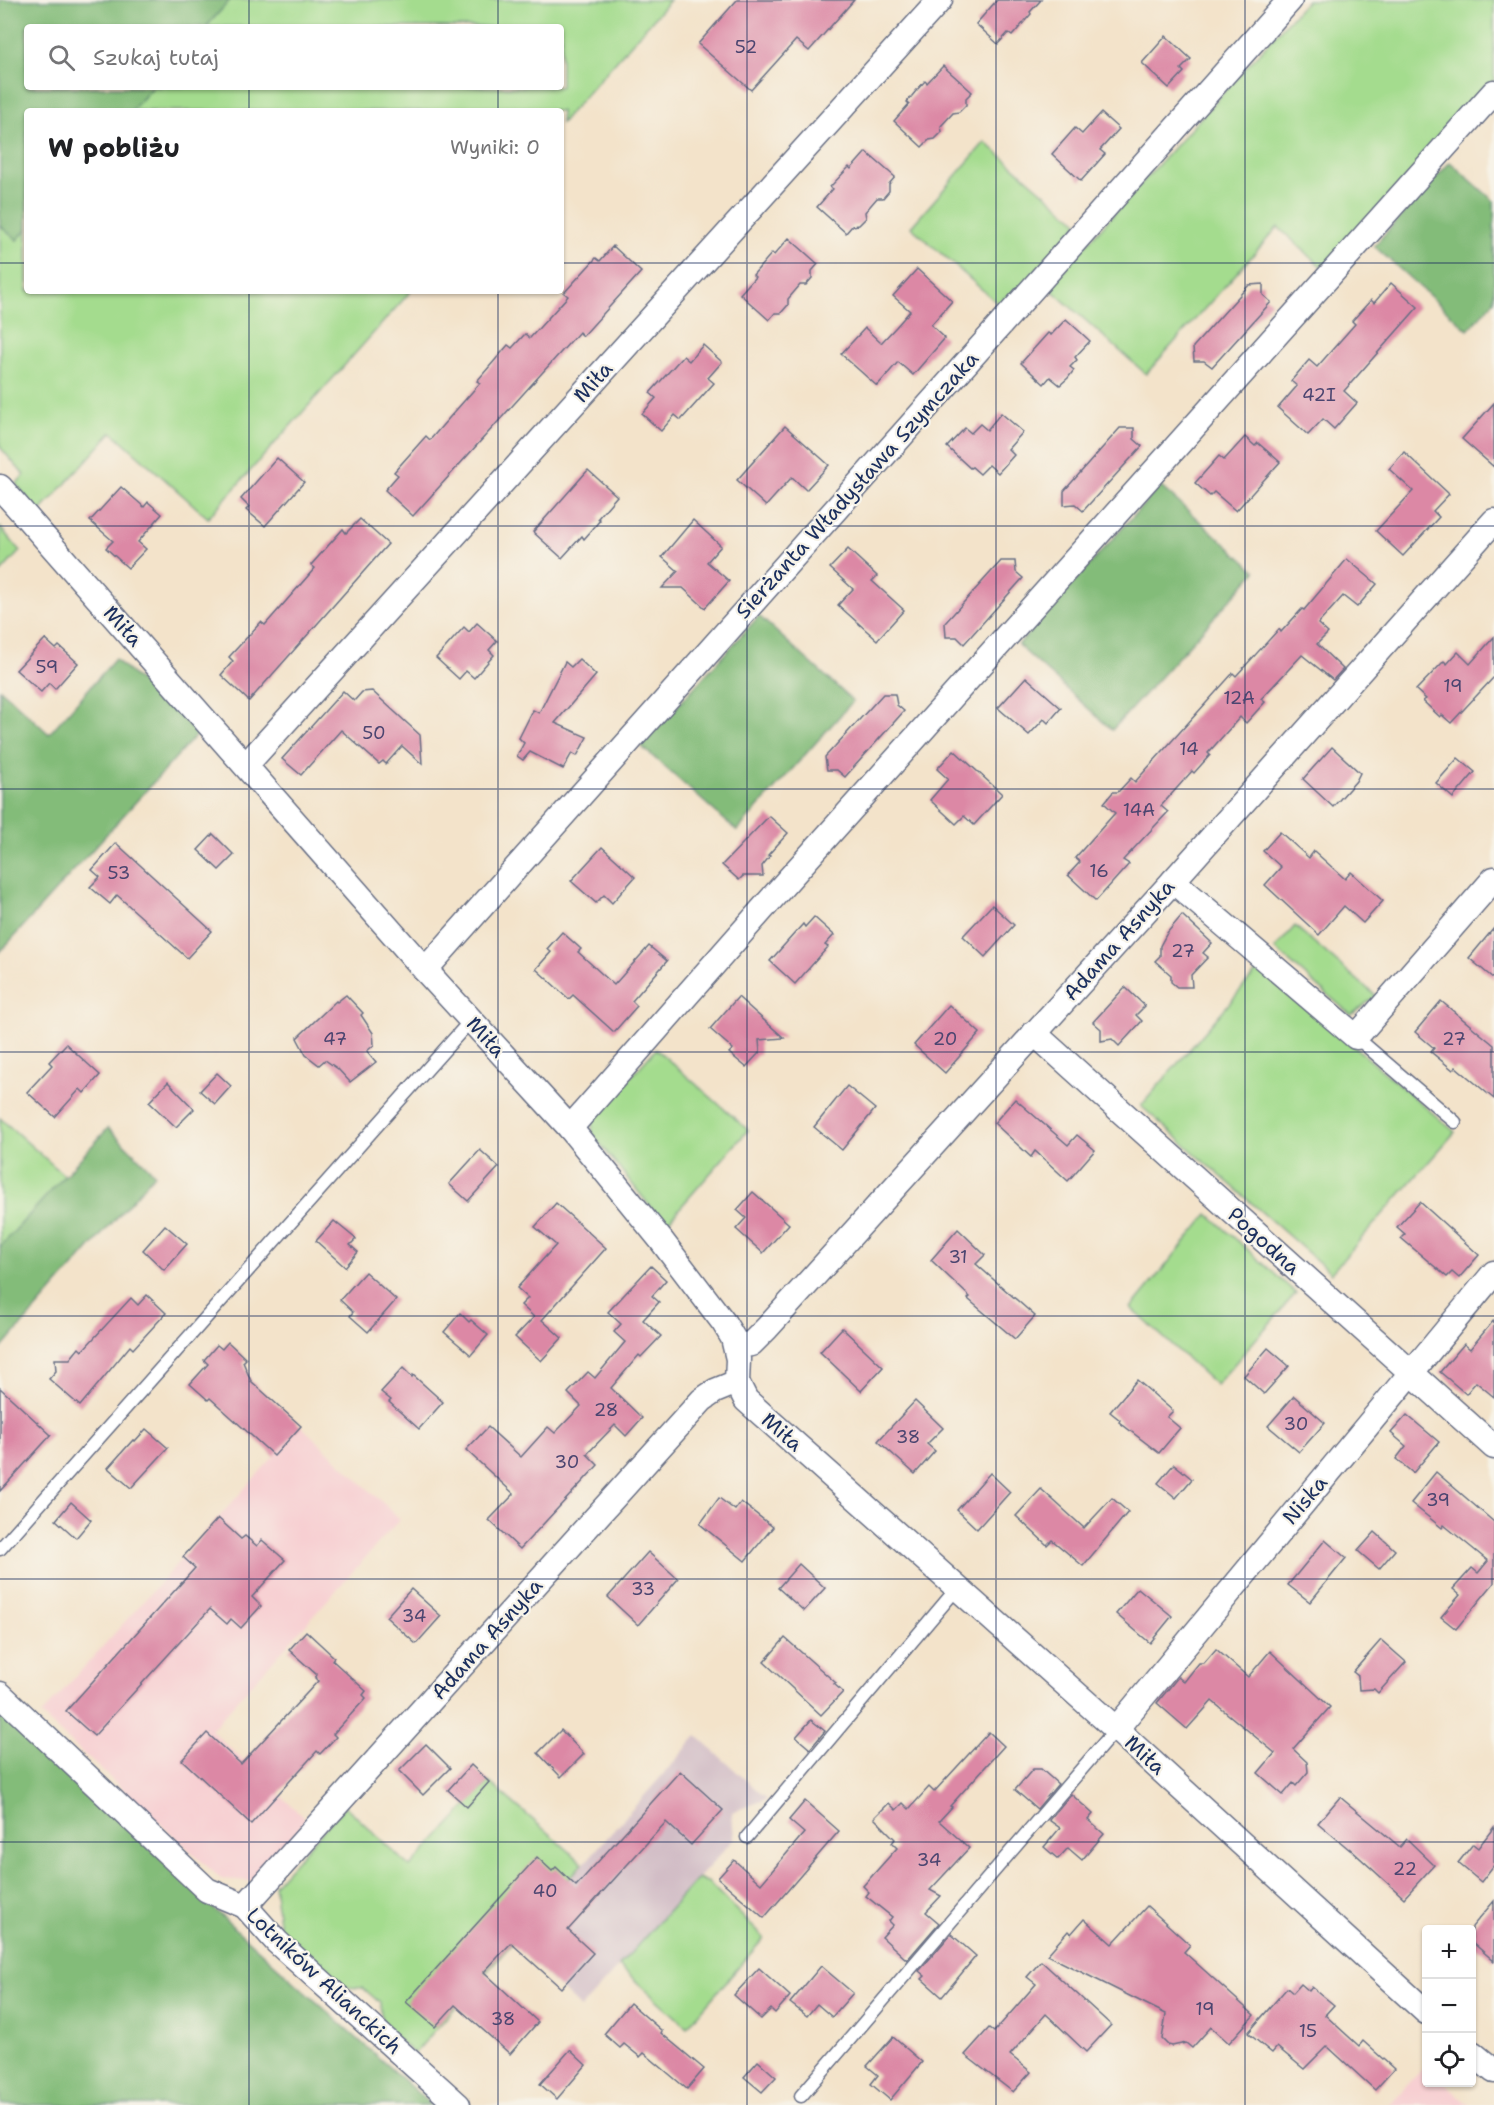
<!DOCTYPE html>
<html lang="pl">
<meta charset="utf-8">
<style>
body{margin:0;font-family:"Shantell Sans",sans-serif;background:#f2f2f2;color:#202124}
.controls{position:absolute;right:18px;bottom:18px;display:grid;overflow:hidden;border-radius:6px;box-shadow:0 2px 4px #0004}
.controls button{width:54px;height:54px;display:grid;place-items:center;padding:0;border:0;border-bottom:2px solid #e0e0e0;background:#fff;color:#202124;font:30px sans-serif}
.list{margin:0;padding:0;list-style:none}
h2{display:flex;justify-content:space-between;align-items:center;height:78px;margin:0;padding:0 24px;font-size:26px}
h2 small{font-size:20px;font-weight:400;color:#757577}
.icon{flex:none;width:33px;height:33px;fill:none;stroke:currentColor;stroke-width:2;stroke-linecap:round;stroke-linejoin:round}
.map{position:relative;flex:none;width:1494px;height:2105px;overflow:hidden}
.search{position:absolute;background:#fff;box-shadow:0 2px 4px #0004;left:24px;top:24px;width:540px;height:66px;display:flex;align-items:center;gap:15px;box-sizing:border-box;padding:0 21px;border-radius:6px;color:#757577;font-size:22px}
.panel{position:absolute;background:#fff;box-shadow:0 2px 4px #0004;left:24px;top:108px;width:540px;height:186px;border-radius:6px}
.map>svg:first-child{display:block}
.built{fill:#f7cfd2}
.industrial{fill:#d2bdc6}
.green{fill:#a4dc8e;stroke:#608676;stroke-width:1.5}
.forest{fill:#83bc79;stroke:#4f766c;stroke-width:1.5}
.building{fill:#dc88a5}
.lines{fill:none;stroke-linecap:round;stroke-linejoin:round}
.service-casing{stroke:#676e84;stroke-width:15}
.minor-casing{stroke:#676e84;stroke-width:27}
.service{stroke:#fff;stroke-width:12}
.minor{stroke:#fff;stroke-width:24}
.grid{fill:none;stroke:#1b2f5e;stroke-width:1.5;stroke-opacity:0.55}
.labels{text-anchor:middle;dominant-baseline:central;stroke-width:4.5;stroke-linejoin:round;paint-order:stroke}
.number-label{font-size:18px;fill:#4b4570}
.street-label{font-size:21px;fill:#1b2f5e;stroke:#f7f3e8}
</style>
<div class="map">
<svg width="1494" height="2105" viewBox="0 0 1494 2105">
<rect width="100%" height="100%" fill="#f7f3e8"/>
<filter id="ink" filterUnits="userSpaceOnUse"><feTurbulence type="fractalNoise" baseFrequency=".0167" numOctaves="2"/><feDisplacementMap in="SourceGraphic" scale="12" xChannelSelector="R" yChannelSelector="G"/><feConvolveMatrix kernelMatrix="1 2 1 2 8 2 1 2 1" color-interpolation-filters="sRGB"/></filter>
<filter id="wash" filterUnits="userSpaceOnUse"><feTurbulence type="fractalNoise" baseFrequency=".008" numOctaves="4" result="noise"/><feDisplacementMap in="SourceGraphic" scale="24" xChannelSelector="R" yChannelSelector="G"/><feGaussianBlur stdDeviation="1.35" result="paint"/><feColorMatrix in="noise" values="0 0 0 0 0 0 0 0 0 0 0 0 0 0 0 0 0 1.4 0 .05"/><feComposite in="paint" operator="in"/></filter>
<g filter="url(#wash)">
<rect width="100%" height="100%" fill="#f3e3ca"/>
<!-- built -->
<g class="built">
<path d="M301,1426l99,93 -189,211 96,90 -56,61 -30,-2 -180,-164z"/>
<path d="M1425,2066l1,16 18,1 25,22h-80z"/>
</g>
<!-- industrial -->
<path class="industrial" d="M697,1736l70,63 -35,13 2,27 -153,169 -68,-64z"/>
<!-- green -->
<g class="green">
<path d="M230,0h440l-109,123v-12h-430l22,-24h408v-60h-355z"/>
<path d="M1307,0h187v79l-169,191 -47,-43 -132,147 -98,-87z"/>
<path d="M985,142l94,81 -76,85 -92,-81z"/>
<path d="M0,226l17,14 10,-11v62h384l-203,227 -96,-86 -73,81 -23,-29 8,-9 -24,-28z"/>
<path d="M0,527l20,24 -20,22z"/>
<path d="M1295,926l81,70 -25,19 -76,-66z"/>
<path d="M1263,964l94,85 98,83 -124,141 -190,-167z"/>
<path d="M656,1049l92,81 -83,95 -73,-91 1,-15z"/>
<path d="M0,1118l65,58 -65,71z"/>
<path d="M1208,1214l88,79 -80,92 -85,-77z"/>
<path d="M489,1782l94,81 -169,191 -32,-30 -2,-21 -17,-15 -22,-1 -61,-57 -6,-45 71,-79 65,61z"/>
<path d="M698,1878l11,5 55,55 -77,89 -68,-61z"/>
</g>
<!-- forest -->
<g class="forest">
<path d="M0,0h230l-24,27h-179v60h126l-22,24h-104v118l-10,11 -17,-14z"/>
<path d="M1450,162l44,39v100l-26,29 -94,-84z"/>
<path d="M1160,486l96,85 -144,159 -94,-85z"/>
<path d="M759,616l94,85 -116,130 -96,-85z"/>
<path d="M115,659l83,74 -198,219v-263l49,45z"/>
<path d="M108,1128l47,46 -155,176v-103z"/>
<path d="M0,1705l229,218 202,182h-431z"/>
</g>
<g id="blocks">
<!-- building -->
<g class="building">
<path d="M737,0h117l-45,51 -13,-11 -45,50 -53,-46z"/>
<path d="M997,0h44l-11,12 1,2 -19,22 -4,-3 -10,11 -22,-20z"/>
<path d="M1166,36l25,23 -10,10 3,3 -15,16 -27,-25z"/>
<path d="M943,66l29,26 -6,6v7l-7,7 -6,1 -12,13 1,6 -7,7 -6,1 -7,7 -28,-26 15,-17 -2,-2 9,-11 9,-10 2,2z"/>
<path d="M1101,113l18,16 -19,21 5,4 -24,27 -29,-27 23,-26 7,6z"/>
<path d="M866,152l29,25 -6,7v7l-6,7h-6l-12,14 1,6 -7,7 -7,1 -6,7 -29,-26 16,-18 -3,-2 19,-20 2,2z"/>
<path d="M789,238l29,26 -6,7v7l-6,7h-6l-12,14v6l-7,8h-6l-6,7 -29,-26 15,-17 -2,-2 19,-22 2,2z"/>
<path d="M613,246l28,26 -58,64 -4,-4 -166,184 -28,-26 13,-15 -4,-3 32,-36 4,4 12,-14 38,-43 -3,-2 31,-36 4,3 13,-14 5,4 38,-42 -4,-3 32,-35 4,3z"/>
<path d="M917,269l35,32 -21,24 14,13 -32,37 -15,-13 -21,24 -36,-32 24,-26 16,15 15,-16 14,-16 -17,-15z"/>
<path d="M1391,283l27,24 -74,84 13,12 -23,26 -11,-10 -15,16 -30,-27 19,-22 -6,-5 18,-21 8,7 38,-43 -3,-3 19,-21 3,3z"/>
<path d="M1263,284v11l8,7 -59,65 -8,-6h-10l-1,-14 56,-62z"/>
<path d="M1066,319l24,22 -15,16 2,3 -7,7 4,3 -6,8 -8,7 -10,-8 -6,7 -23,-21 27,-30 3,2z"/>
<path d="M703,345l19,17 -14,16 6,5 -33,37 -6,-5 -14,16 -19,-17 14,-16 -6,-5 33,-37 6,5z"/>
<path d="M1494,403v64l-32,-28z"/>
<path d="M1001,413l22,19 -15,17 6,6 -16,18 -9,-8 -9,9 -8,-7 -2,1 -23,-21 18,-19 6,5 9,-9 7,6z"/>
<path d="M785,426l44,39 -23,25 -14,-13 -26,29 -29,-26z"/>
<path d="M1120,428h14v11l8,7 -59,65 -8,-7 -11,1v-14z"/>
<path d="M1245,437l10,9 3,-3 22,19 -44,49 -22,-19 -4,4 -15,-13 24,-27 5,4z"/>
<path d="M1404,452l45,42 -16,17 6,6 -36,39 -27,-25 37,-40 -24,-22z"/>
<path d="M277,458l27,24 -39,44 -19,-16 3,-3 -8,-8z"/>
<path d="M588,470l29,26 -19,22 2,2 -8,10 -8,9 -2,-3 -20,22 -29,-26z"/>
<path d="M121,487l23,20 4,-5 14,12 -24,28 8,7 -18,19 -22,-20 7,-7 -23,-20z"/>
<path d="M360,519l28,25 -139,157 -28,-26 12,-14 -4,-4 32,-35 4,3 50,-57 -4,-3 32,-36 3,4z"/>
<path d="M693,520l28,26 -14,16 22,19 -24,27 -22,-20h-21l16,-17 -16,-14z"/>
<path d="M848,549l29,27 -5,5 32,29 -27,30 -39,-35 15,-16 -23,-21z"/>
<path d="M1347,559l30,25 -20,23 -14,-11 -25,28 10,9 -11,11 26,25 -10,11 -31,-25 -41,44 4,3 -19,21 -6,-6 -32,36 2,2 -16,18 -2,-2 -31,35 7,6 -45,48 6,4 -33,37 -28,-26 12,-13 -5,-4 40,-45 -11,-10 9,-11h5l13,-14 4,4 98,-109 3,3 43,-47 2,3 21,-23 2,1z"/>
<path d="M1001,561h14l1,11 7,6 -59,66 -7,-7h-11l-1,-14z"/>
<path d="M477,623l20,18 -8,9 5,5 -20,23 -8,-7 -7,8 -23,-21 28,-31 5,5z"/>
<path d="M1494,637v40l-43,46 -9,-8 -2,2 -17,-16 3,-2 -10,-9 28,-29 3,3 11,-12 12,12z"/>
<path d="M45,639l11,10 3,-3 19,17 -23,26 -6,-6 -8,9 -25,-22z"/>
<path d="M579,659l17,16 -41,48 32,14 -10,19 -5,-3 -9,16 -33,-17 -7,8 -6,-4 7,-13 -5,-5 14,-28 6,3 26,-51 6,5z"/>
<path d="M1026,677l35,31 -13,15 -4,-4 -15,16 -31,-27z"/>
<path d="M343,691l11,10 8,-9 10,-1 48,44 2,29 -20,-18 -16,18 -3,-3 -4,3 -38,-34 -40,45 -19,-16z"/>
<path d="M883,694h12l2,11 7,6 -59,66 -8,-7h-10l-2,-13z"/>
<path d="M1332,747l28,26 -4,8 -23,26 -30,-28z"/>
<path d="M954,750l48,44 -28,31 -10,-9 -8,8 -26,-24 18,-21 -11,-10z"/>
<path d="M1458,758l17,14 -22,26 -17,-15z"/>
<path d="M769,816l19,17 -20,22 2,1 -8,10 1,10h-20l-4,4 -17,-15z"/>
<path d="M1280,832l29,26 5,-7 31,28 6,-7 32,29 -20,22 -19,-17 -25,29 -54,-50 16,-18 -18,-16z"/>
<path d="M213,834l21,21 -15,15 -21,-20z"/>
<path d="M116,843l96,88 -25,27 -70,-63 -7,9 -20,-17 10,-10 -8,-7z"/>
<path d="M602,847l33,30 -23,26 -8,-8 -8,8 -25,-22z"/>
<path d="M992,905l22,20 -29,32 -22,-21z"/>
<path d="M1182,915l30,28 -9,10 5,4 -17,18 1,12h-15l-6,-5v-7l-16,-14 5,-5v-10l7,-13z"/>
<path d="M814,917l20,18 -9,10 3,2 -33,37 -25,-23 33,-37 2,3z"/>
<path d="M1494,928v51l-25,-21z"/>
<path d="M562,932l19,17 -3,3 36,33 35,-39 18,15 -35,40 5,5 -23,26 -41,-37 -4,4 -33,-30 15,-17 -4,-3z"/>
<path d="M1125,987l20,19 -9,9 6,6 -23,25 -7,-7 -11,2v-12l-8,-7z"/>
<path d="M346,995l17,18 -2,2 12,18 1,12 -7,6 9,11 -26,20 -12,-13 -13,-9 -6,5 -13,-10 -9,-17 39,-37 1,1z"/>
<path d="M738,997l46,41 -25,2 1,12 -14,15 -17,-14 4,-4 -23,-20z"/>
<path d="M1441,1001l53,44v54l-38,-32 -3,3 -22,-18 3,-4 -19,-16z"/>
<path d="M949,1005l31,28 -35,40 -31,-28z"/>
<path d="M66,1044l34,31 -16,18 -4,-4 -25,28 -28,-25 25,-27 -3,-3z"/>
<path d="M217,1073l14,13 -16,18 -15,-13z"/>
<path d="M168,1082l26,27 -18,18 -27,-25z"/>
<path d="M847,1086l28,23 -33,41 -28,-23z"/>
<path d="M1015,1099l53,46 9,-10 18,15 -27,31 -33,-30 -4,6 -37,-34z"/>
<path d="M480,1150l19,17 -31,34 -19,-17z"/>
<path d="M753,1192l36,32 -26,29 -27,-24 10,-11 -9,-8z"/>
<path d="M1420,1202l59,53 -20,23 -7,-6 -5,5 -46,-39 4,-4 -8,-7z"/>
<path d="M556,1203l50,45 -64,72 20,18 -21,23 -26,-24 19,-20 -13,-12 7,-7 -11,-10 39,-43 -21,-18z"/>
<path d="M334,1221l22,18 -6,6 8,7 -13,15 -29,-26z"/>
<path d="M165,1225l22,19 -23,26 -21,-20z"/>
<path d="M958,1229l27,26 -9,9 59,52 -20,23 -47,-40 2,-2 -39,-37z"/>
<path d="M651,1266l15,14 -14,16 7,6 -16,18 18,16 -20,21 -2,-2 -28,33 31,30 -16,18 -11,-11 -28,29 11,11 -78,84 -31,-29 25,-26 -48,-44 22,-23 33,30 27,-30 7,6 26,-27 -13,-13 20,-21 7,6 30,-36 -11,-10 7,-8 -13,-12z"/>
<path d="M365,1272l31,28 -28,32 -18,-16 3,-4 -13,-12z"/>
<path d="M147,1295l19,18 -33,36 -3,-3 -50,60 -31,-27 7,-8 -1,-12h15l9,-11 3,3 49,-53 7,7z"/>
<path d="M460,1313l9,9 2,-2 17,15 -17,20 -27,-23z"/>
<path d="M1494,1320v77l-18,-15 -10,12 -26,-22 24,-28 6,5z"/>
<path d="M842,1328l41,39 -22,24 -41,-39z"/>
<path d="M228,1342l18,17 -3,3 8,19 50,45 -27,30 -64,-58 -2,2 -18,-16 18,-20 -4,-4 13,-15 5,4z"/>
<path d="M1268,1348l21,18 -25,28 -20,-18z"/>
<path d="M403,1368l9,9 1,-2 30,27 -24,27 -30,-27 2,-2 -10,-8z"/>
<path d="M1137,1380l36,31 -6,6 13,11 -21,25 -40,-31 1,-2 -10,-8z"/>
<path d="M0,1388l51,47 -51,56z"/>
<path d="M1294,1396l31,27 -26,29 -31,-26z"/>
<path d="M915,1401l28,27 -16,16 8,7 -20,23 -37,-33z"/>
<path d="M1407,1415l32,27 -26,31 -17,-14 10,-13 -15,-13z"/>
<path d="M146,1429l22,19 -37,40 -23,-20 25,-28 2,1z"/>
<path d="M1174,1464l18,15 -16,19 -18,-15z"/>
<path d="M1436,1472l58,50v61l-38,46 -15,-12 19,-22 -7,-6 19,-21 6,5 10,-12 -44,-36 -2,3 -31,-25z"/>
<path d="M990,1473l20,19 -33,37 -20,-19z"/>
<path d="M1041,1489l43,39 28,-30 16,14 -45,54 -31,-26 -5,5 -31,-29z"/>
<path d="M719,1498l16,12 6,-8 32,25 -28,34 -45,-37z"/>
<path d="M71,1502l20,18 -15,18 -20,-18z"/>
<path d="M218,1518l23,21 4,-3 12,10 5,-6 23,20 -33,37 9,9 -20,22 -10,-9 -4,5 -17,-15 -116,127 -28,-25 129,-143 -12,-11z"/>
<path d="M1375,1532l20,18 -16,19 -21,-18z"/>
<path d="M1325,1540l21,18 -36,44 -22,-17z"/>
<path d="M648,1552l30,27 -40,46 -30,-28z"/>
<path d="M799,1564l26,24 -21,23 -26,-23z"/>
<path d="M1138,1588l34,28 -22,27 -34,-29z"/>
<path d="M411,1589l30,27 -25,28 -30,-27z"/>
<path d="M306,1631l28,26 -2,3 34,31 -3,4 3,3 -33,36 3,3 -16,17 -3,-3 -66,73 -69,-64 25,-27 34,31 77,-83 -3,-3 2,-3 -28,-25z"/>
<path d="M785,1638l51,45 -2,1 9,8 -22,23 -57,-53z"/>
<path d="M1381,1640l25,22 -28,31 -4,-4 -15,1 -1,-14 -5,-4z"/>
<path d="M1216,1649l32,28 22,-26 60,56 -37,42 14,13 1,10 -12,14 -3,-3 -10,12 -25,-22 17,-20 -63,-52 -25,28 -30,-26 21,-26 6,5 15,-19h5z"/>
<path d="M811,1720l14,11 -15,18 -14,-12z"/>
<path d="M561,1730l23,24 -23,23 -23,-24z"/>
<path d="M989,1732l15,14 -54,60 2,1 -13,14 30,27 -39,42 11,6 -15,16 13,11 -32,37 -25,-23 11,-12 -4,-4 3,-4 -26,-21 3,-4 -6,-6 34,-38 -5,-5 3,-4 -21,-21 15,-15 7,7 7,-7 6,6 20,-22 5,5z"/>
<path d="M426,1744l24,24 -27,27 -24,-24z"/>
<path d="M471,1765l18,17 -22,25 -19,-17z"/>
<path d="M1033,1769h8l17,15 -21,25 -22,-19z"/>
<path d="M680,1771l43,39 -32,35 -25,-23 -98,108 25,23 -32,35 -50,-45 -27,29 54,50 -28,32 -55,-49 -20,22 -29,-25 131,-145 15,14 4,-4 20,19z"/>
<path d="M1071,1794l22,20 -5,6 16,14 -22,26 -14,-12 -10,11 -14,-12 16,-19 -11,-8z"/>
<path d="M1340,1797l60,50 7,-8 27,26 -30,33 -54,-49v1l-32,-27z"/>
<path d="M805,1801l34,30 -75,87 -46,-40 16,-18 27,24 43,-51 -15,-13z"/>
<path d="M1494,1827v38l-13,17 -23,-19 15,-19 5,4z"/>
<path d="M1494,1901v60l-22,-19v-15z"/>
<path d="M1147,1906l43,39 -6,7 70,63 -25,28 -18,-16 -19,21 -6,-5 -14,3 -4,-1 -6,-6 4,-25 -119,-59 21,-24 3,3 13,-15 28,25z"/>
<path d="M951,1934l25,22 -34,41 -20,-18 3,-3 -6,-5z"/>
<path d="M1041,1961l70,64 -25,27 -40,-38 -36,41 21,17 -18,20 -48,-37 24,-27 5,4 42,-48 -9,-7z"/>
<path d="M821,1966l32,27 -21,24 -15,-13 -10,12 -17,-13z"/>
<path d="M759,1968l31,28 -15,17 -4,-4 -10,10 -27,-24z"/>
<path d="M1301,1984l8,7 3,-4 22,18 -9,10 34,31 4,-5 31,28 -19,21 -48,-44 -23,23 -27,-22 -5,6 -24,-20 39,-45 6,5z"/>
<path d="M630,2003l32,28 -1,2 43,36 -17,20 -43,-36 -4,4 -16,-13 -4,4 -16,-14z"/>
<path d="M893,2037l29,25 -32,38 -19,-16 7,-9 -11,-9z"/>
<path d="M570,2050l16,15 -29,34 -17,-15z"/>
<path d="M758,2061l18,16 -14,15 -18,-15z"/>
</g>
</g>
</g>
<g filter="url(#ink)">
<use href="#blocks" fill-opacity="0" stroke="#676e84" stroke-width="1.5"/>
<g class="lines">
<defs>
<g id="service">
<path d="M1356,1037l99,85"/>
<path d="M0,1549l471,-529"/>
<path d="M747,1837l211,-250"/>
<path d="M801,2096l315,-367"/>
</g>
<g id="minor">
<path d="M0,487l425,483 145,158 91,112 63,83 9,15 5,21 -1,23 9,18 370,329 310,283"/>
<path d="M246,765l694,-765"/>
<path d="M1173,881l183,156 138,-158"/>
<path d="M425,970l865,-970"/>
<path d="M1034,1033l460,414"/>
<path d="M570,1128l218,-248 706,-788"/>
<path d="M737,1346l14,-2 16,-16 406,-447 321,-360"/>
<path d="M0,1694l207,196 38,16 32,36 181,163"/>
<path d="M1116,1729l378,-456"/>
<path d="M245,1906l457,-506 13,-9 22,-9"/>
<path d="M1472,2053l22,18"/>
</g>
</defs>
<!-- service casing -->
<use href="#service" class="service-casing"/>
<!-- minor casing -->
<use href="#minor" class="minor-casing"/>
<!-- service -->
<use href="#service" class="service"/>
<!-- minor -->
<use href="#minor" class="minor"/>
</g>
</g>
<!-- grid -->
<path class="grid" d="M249,0v27M498,0v27M747,0v2105M996,0v2105M1245,0v2105M249,87v24M498,87v24M0,263h27M561,263h933M249,291v1814M498,291v1814M0,526h1494M0,789h1494M0,1052h1494M0,1316h1494M0,1579h1494M0,1842h1494"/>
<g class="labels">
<!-- number labels -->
<g class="number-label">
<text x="746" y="47">52</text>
<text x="1319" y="395">42I</text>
<text x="47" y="667">59</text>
<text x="1453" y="686">19</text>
<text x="1239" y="698">12A</text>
<text x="374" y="733">50</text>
<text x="1189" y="749">14</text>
<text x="1139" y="810">14A</text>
<text x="1099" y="871">16</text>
<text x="119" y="873">53</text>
<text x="1183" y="951">27</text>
<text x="335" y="1039">47</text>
<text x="945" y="1039">20</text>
<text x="1454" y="1039">27</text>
<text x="958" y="1257">31</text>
<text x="606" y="1410">28</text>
<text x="1296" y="1424">30</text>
<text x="908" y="1437">38</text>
<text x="567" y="1462">30</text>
<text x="1438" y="1500">39</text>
<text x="643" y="1589">33</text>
<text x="414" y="1616">34</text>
<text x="929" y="1860">34</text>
<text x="1405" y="1869">22</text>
<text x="545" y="1891">40</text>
<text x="1205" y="2009">19</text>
<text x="503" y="2019">38</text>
<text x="1308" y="2031">15</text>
</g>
<!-- street labels -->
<g class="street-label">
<text transform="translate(593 382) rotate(-48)">Miła</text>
<text transform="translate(857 485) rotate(-48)">Sierżanta Władysława Szymczaka</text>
<text transform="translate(123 626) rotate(48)">Miła</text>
<text transform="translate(1119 940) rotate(-48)">Adama Asnyka</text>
<text transform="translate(486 1037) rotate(48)">Miła</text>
<text transform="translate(1264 1241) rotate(42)">Pogodna</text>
<text transform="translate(782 1432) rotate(41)">Miła</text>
<text transform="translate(1305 1500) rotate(-50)">Niska</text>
<text transform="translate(487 1639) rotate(-48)">Adama Asnyka</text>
<text transform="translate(1145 1755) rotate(43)">Miła</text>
<text transform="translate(324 1981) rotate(43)">Lotników Alianckich</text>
</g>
</g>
</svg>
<div class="controls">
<button>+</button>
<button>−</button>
<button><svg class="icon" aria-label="locate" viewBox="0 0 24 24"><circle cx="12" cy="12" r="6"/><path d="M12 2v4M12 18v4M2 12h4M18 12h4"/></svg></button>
</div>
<div class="search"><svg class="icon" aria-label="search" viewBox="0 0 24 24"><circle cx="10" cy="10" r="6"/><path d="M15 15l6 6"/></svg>Szukaj tutaj</div>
<section class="panel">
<h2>W pobliżu<small>Wyniki: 0</small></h2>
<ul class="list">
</ul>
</section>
</div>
